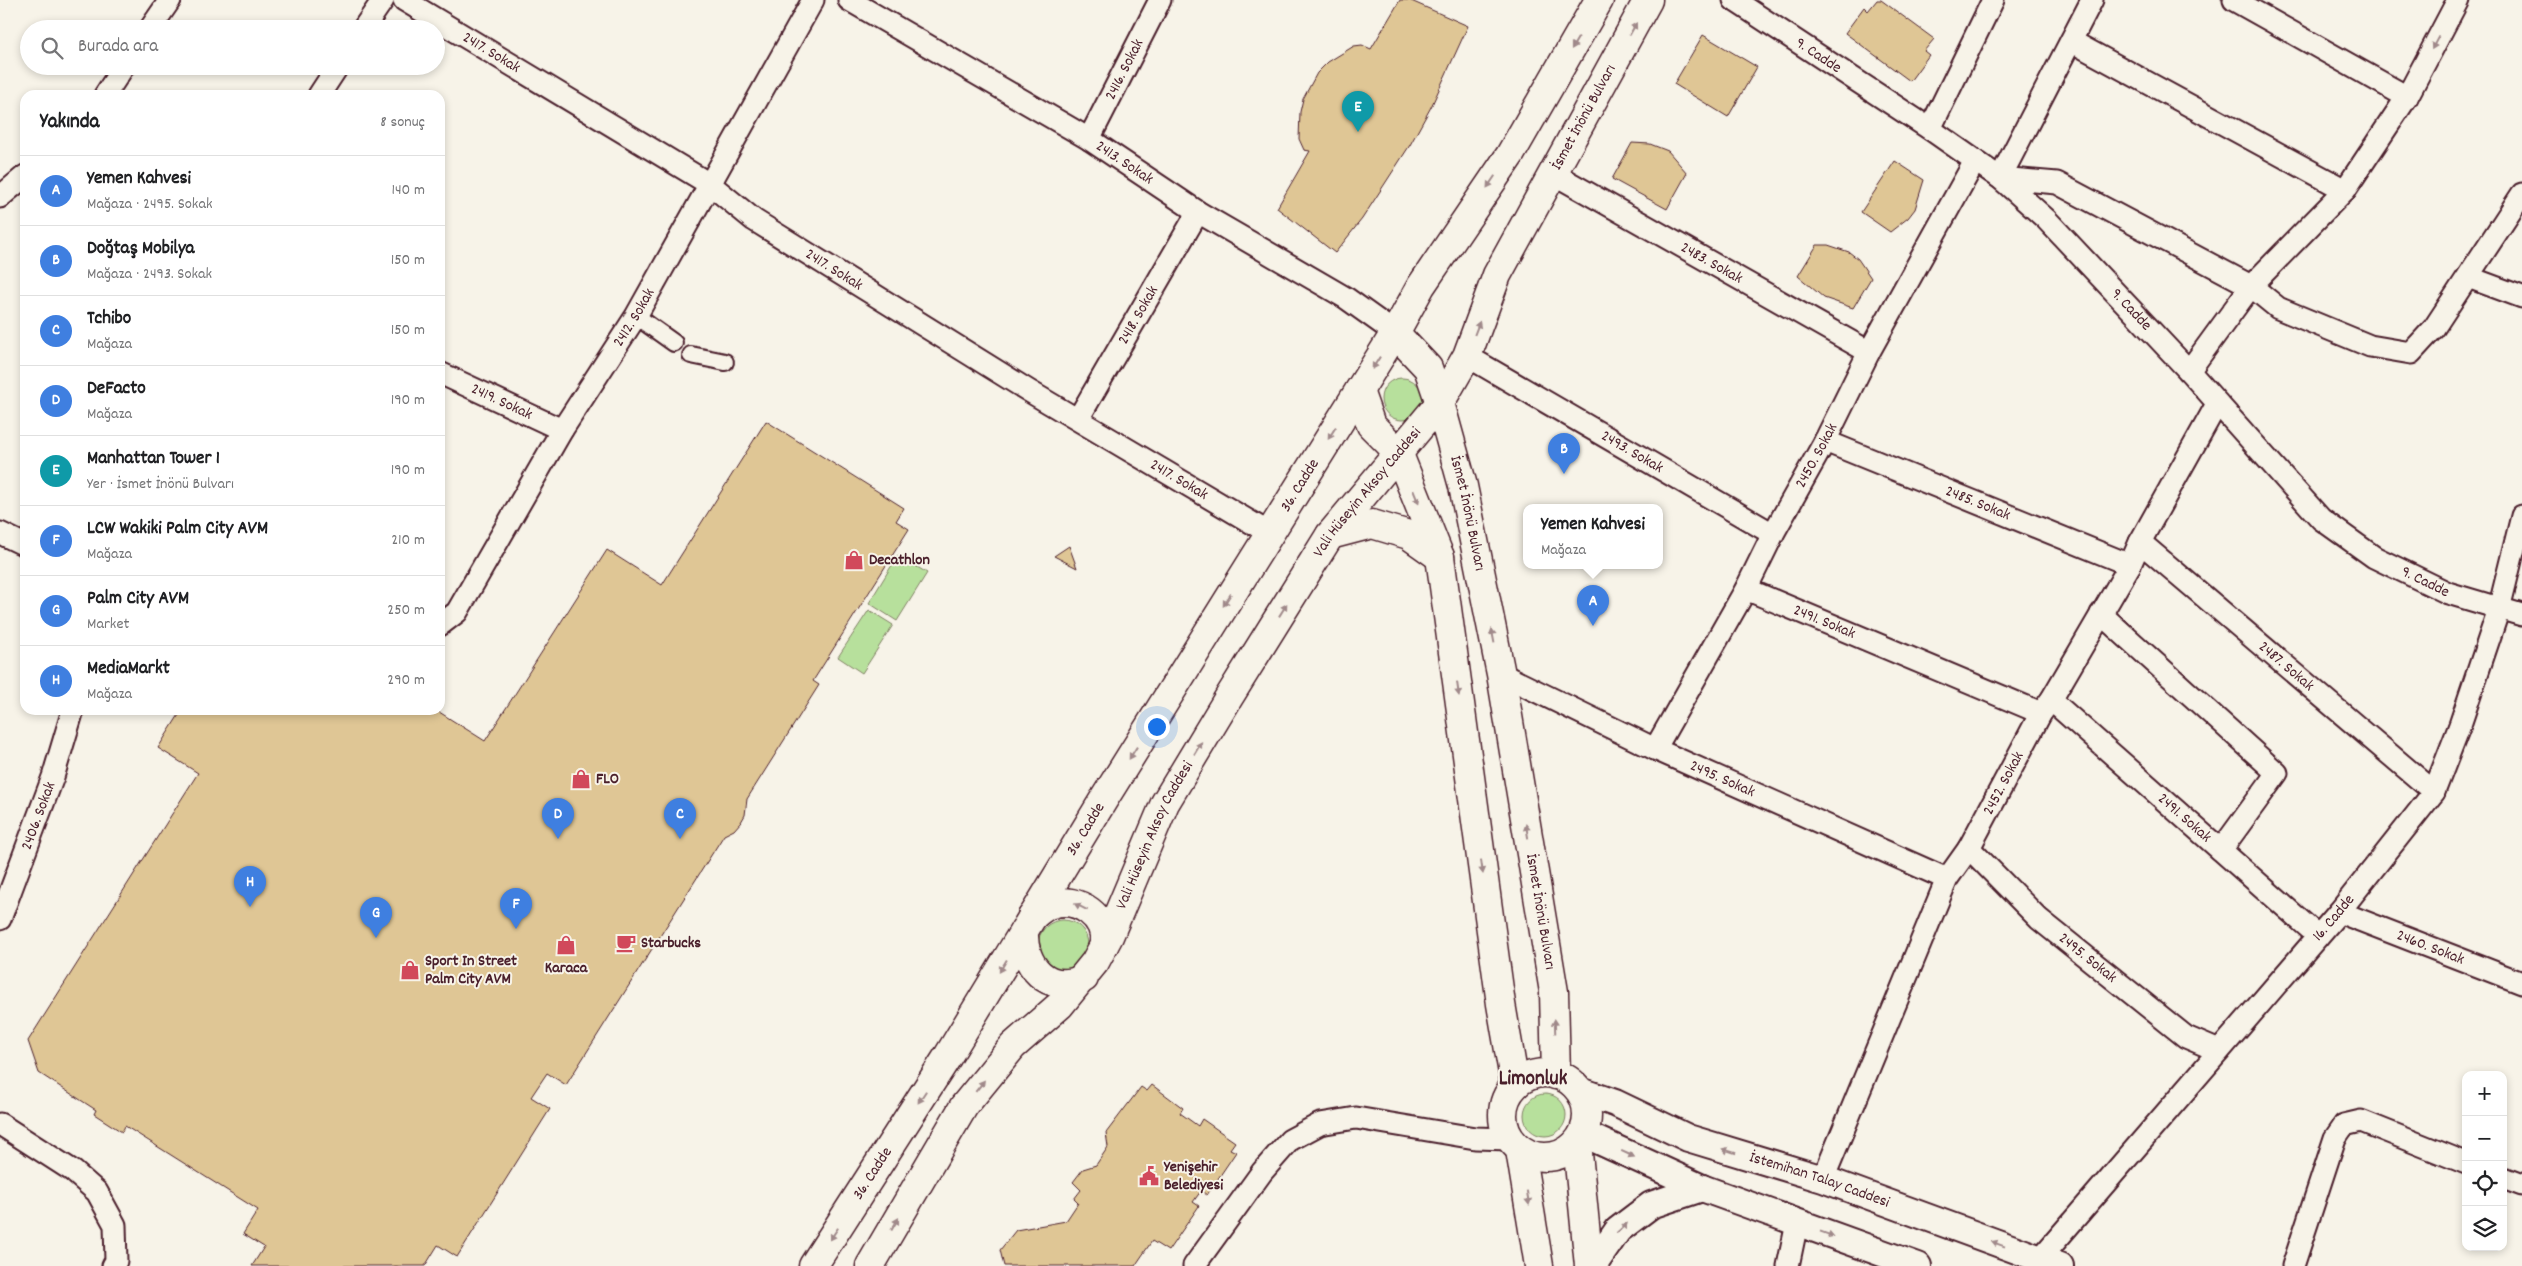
<!DOCTYPE html>
<html lang="tr">
<meta charset="utf-8">
<style>
body{margin:0;font-family:Dekko,sans-serif;background:#f2f2f2;color:#202124}
.controls{position:absolute;right:15px;bottom:15px;display:grid;overflow:hidden;border-radius:10px;box-shadow:0 2px 8px #0003}
.controls button{width:45px;height:45px;display:grid;place-items:center;padding:0;border:0;border-bottom:1px solid #e0e0e0;background:#fff;color:#202124;font:25px sans-serif}
.you{position:absolute;left:1156px;top:726px;width:18px;height:18px;margin:-12px;border:4px solid #fff;border-radius:50%;background:#1a73e8;box-shadow:0 0 0 8px #1a73e833}
.badge{display:grid;place-items:center;width:32px;height:32px;border-radius:50%;background:#2563eb;color:#fff;font-size:16px;font-weight:700}
.pin{position:absolute;translate:-50% -41px;filter:drop-shadow(0 1px 2px #0008)}
.pin::after{content:'';position:absolute;top:26px;width:18px;height:15px;background:inherit;clip-path:polygon(0 0,100% 0,50% 100%)}
.popup{position:absolute;left:1523px;top:504px;width:140px;height:65px;box-sizing:border-box;display:grid;place-content:center;border-radius:10px;background:#fff;filter:drop-shadow(0 1px 4px #0005);font-size:16px;white-space:nowrap;color:#757577}
.popup b{font-size:19px;color:#202124}
.popup::after{content:'';position:absolute;left:50%;top:100%;margin-left:-10px;border:10px solid transparent;border-top-color:#fff}
.list{margin:0;padding:0;list-style:none}
h2{display:flex;justify-content:space-between;align-items:center;height:65px;margin:0;padding:0 20px;font-size:21px}
h2 small{font-size:16px;font-weight:400;color:#757577}
.list li{display:grid;grid-template-columns:32px 1fr auto;gap:15px;align-items:center;box-sizing:border-box;height:70px;padding:0 20px;border-top:1px solid #e0e0e0}
.list b{display:block;font-size:19px;white-space:nowrap}
.list p{margin:0;font-size:16px;white-space:nowrap;color:#757577}
.list em{font-size:16px;font-style:normal;color:#757577}
.icon{flex:none;width:28px;height:28px;fill:none;stroke:currentColor;stroke-width:2;stroke-linecap:round;stroke-linejoin:round}
.map{position:relative;flex:none;width:2522px;height:1266px;overflow:hidden}
.search{position:absolute;background:#fff;box-shadow:0 2px 8px #0003;left:20px;top:20px;width:425px;height:55px;display:flex;align-items:center;gap:12px;box-sizing:border-box;padding:0 18px;border-radius:28px;color:#757577;font-size:19px}
.panel{position:absolute;background:#fff;box-shadow:0 2px 8px #0003;left:20px;top:90px;width:425px;height:625px;border-radius:15px}
.map>svg:first-child{display:block}
.green{fill:#b7e09c;stroke:#808064}
.building{fill:#dfc695;stroke:#4a1f2b}
.lines{fill:none;stroke-linecap:round;stroke-linejoin:round}
.pedestrian-casing{stroke:#4a1f2b;stroke-width:20}
.minor-casing{stroke:#4a1f2b;stroke-width:25}
.tertiary-casing{stroke:#4a1f2b;stroke-width:30}
.secondary-casing{stroke:#4a1f2b;stroke-width:31}
.pedestrian{stroke:#f7f3e8;stroke-width:16}
.minor{stroke:#f7f3e8;stroke-width:21}
.tertiary{stroke:#f7f3e8;stroke-width:26}
.secondary{stroke:#f7f3e8;stroke-width:28}
.oneway{fill:#a0898a}
.labels{text-anchor:middle;dominant-baseline:central;stroke-width:4;stroke-linejoin:round;paint-order:stroke}
.street-label{font-size:16px;fill:#4a1f2b;stroke:#f7f3e8}
.poi-label{font-size:16px;font-weight:bold;fill:#4a1f2b;stroke:#f7f3e8;text-anchor:start}
.district-label{font-size:21px;font-weight:bold;fill:#4a1f2b;stroke:#f7f3e8}
</style>
<div class="map">
<svg width="2522" height="1266" viewBox="0 0 2522 1266">
<rect width="100%" height="100%" fill="#f7f3e8"/>
<filter id="ink" filterUnits="userSpaceOnUse"><feTurbulence type="fractalNoise" baseFrequency=".02" numOctaves="2"/><feDisplacementMap in="SourceGraphic" scale="10" xChannelSelector="R" yChannelSelector="G"/><feConvolveMatrix kernelMatrix="1 2 1 2 8 2 1 2 1" color-interpolation-filters="sRGB"/></filter>
<g filter="url(#ink)">
<!-- green -->
<g class="green">
<circle cx="1402" cy="399" r="21"/>
<path d="M898,555l29,18 -30,48 -28,-18z"/>
<path d="M869,610l24,15 -31,48 -24,-16z"/>
<circle cx="1063" cy="945" r="25"/>
<circle cx="1545" cy="1115" r="21"/>
</g>
<!-- building -->
<g class="building">
<path d="M1400,0h9l59,26 -37,81 -21,38 -48,74 -27,34 -58,-45 33,-57 -6,-1 -5,-11 1,-27 3,-13 14,-26 11,-11 26,-16 8,-1 9,4z"/>
<path d="M1877,0h4l53,39 -10,12 5,4 -19,26 -65,-48 19,-26 4,4z"/>
<path d="M1703,35l54,32 -29,50 -54,-33z"/>
<path d="M1632,143l18,1 18,7 19,22 -20,36 -55,-30z"/>
<path d="M1895,161l29,19 -9,29 -7,9 -18,14 -29,-20z"/>
<path d="M1817,245h11l21,7 9,7 13,19 -18,30 -29,-10 -26,-22z"/>
<path d="M766,421l138,87 -8,13 13,8 -96,152 6,4 -72,114 -2,16 -4,7 -7,8 -10,5 -158,250 -19,-12 -16,24 19,12 -93,148 -19,-12 -13,21h-173l12,-19 -21,-13 15,-24 -133,-84 -3,6 -28,-18 2,-4 -57,-37 -11,-32 170,-268 -40,-25 24,-38h254l49,31 122,-191 55,35z"/>
<path d="M1069,546l8,22 -23,-12z"/>
<path d="M1152,1085l31,23 -3,5 18,13 4,-7 33,23 -5,7 6,3 -29,43 -6,-4 -8,11 6,4 -31,45 -16,-10 -17,25h-131l-4,-16 16,-20 50,-9 12,-18 -4,-4 7,-9 -8,-8 10,-13 13,-4 12,-18 -2,-14 35,-46 6,4z"/>
</g>
<g class="lines">
<defs>
<g id="pedestrian">
<path d="M636,316l38,27"/>
<path d="M691,355l34,7"/>
</g>
<g id="minor">
<path id="s1" d="M404,0l307,185 43,35 275,171 240,142"/>
<path id="s2" d="M849,0l240,139 109,73 148,86 49,35"/>
<path id="s3" d="M1734,0l196,129 70,49 46,41 143,152 132,148 53,38 74,36 74,22"/>
<path d="M2092,0l-92,178 57,5 194,103 27,22 92,38 41,7 23,-25 88,-134"/>
<path d="M2234,0l173,97"/>
<path d="M150,29l20,-29"/>
<path d="M363,29l20,-29"/>
<path d="M2071,41l274,149"/>
<path d="M105,95l19,-29"/>
<path d="M319,95l19,-29"/>
<path d="M1930,129l63,-129"/>
<path id="s4" d="M1089,139l71,-139"/>
<path id="s5" d="M1554,174l315,178"/>
<path d="M0,197l25,-21"/>
<path d="M2468,277l54,20"/>
<path id="s6" d="M1467,356l306,178"/>
<path d="M2189,371l62,-85 94,-96 62,-93 51,-97"/>
<path id="s7" d="M440,373l122,57"/>
<path id="s8" d="M1078,419l120,-207"/>
<path id="s9" d="M1825,441l305,124"/>
<path d="M0,533l25,12"/>
<path id="s10" d="M2140,542l294,250"/>
<path id="s11" d="M1746,589l295,124"/>
<path d="M2101,614l176,159 -56,77"/>
<path id="s12" d="M440,625l17,-13 105,-182 74,-114 177,-316"/>
<path id="s13" d="M1501,674l154,75 292,130"/>
<path id="s14" d="M2051,700l267,236"/>
<path id="s15" d="M1655,749l91,-160 27,-55 52,-93 44,-89 106,-191"/>
<path id="s16" d="M1969,848l70,71 147,118 33,14"/>
<path id="s17" d="M2339,912l183,71"/>
<path id="s18" d="M0,919l53,-142 20,-67"/>
<path d="M0,1124l73,47 24,21 18,33 1,36 -3,5"/>
<path d="M2503,1178l19,7"/>
<path id="s19" d="M1823,1179l124,-300 22,-31 72,-135 10,-13 79,-135 10,-23 77,-138"/>
<path id="s20" d="M2040,1259l299,-347 95,-120 26,-67 39,-116 23,-93"/>
<path d="M1194,1266l68,-94 28,-32 30,-16 36,-6 119,20 35,1"/>
<path d="M1788,1266l9,-43"/>
<path d="M2293,1266l42,-128 9,-13 17,-4 105,42"/>
</g>
<g id="tertiary">
<path id="s21" d="M1580,1091l35,12 73,35 135,41 237,87"/>
<path d="M1584,1134l118,54 216,78"/>
<path d="M1593,1266l25,-36 33,-25 51,-17"/>
</g>
<g id="secondary">
<path id="s22" d="M1395,333l33,35 12,35 23,83 38,188 53,318 2,83"/>
<path d="M1359,391l12,34 27,27 42,105 61,447 14,81"/>
<path d="M1330,535l42,-11 37,11 31,22"/>
<path d="M1032,917c6,-5 12,-11 20,-13 26,-8 56,13 52,41"/>
<path d="M1024,931c-2,34 24,65 60,47"/>
<circle cx="1545" cy="1115" r="42"/>
<path d="M1577,1143l12,123"/>
<path d="M1520,1150l19,116"/>
<path id="s23" d="M813,1266l135,-210 156,-257 291,-466 26,-47 89,-131 89,-155"/>
<path id="s24" d="M870,1266l94,-160 49,-60 47,-41 35,-43 14,-26 56,-133 64,-106 101,-162 110,-132 27,-47 30,-81 151,-275"/>
</g>
</defs>
<!-- pedestrian casing -->
<use href="#pedestrian" class="pedestrian-casing"/>
<!-- minor casing -->
<use href="#minor" class="minor-casing"/>
<!-- tertiary casing -->
<use href="#tertiary" class="tertiary-casing"/>
<!-- secondary casing -->
<use href="#secondary" class="secondary-casing"/>
<!-- pedestrian -->
<use href="#pedestrian" class="pedestrian"/>
<!-- minor -->
<use href="#minor" class="minor"/>
<!-- tertiary -->
<use href="#tertiary" class="tertiary"/>
<!-- secondary -->
<use href="#secondary" class="secondary"/>
</g>
<!-- one-way arrows -->
<defs><path id="oneway-solid" d="M-6-.8H1V-3.2L6.5 0L1 3.2V.8H-6Z" transform="scale(1.25)"/></defs>
<g class="oneway">
<use href="#oneway-solid" transform="translate(1633 29) rotate(-61)"/>
<use href="#oneway-solid" transform="translate(1575 43) rotate(120)"/>
<use href="#oneway-solid" transform="translate(2435 43) rotate(118)"/>
<use href="#oneway-solid" transform="translate(1491 182) rotate(124)"/>
<use href="#oneway-solid" transform="translate(1477 328) rotate(-69)"/>
<use href="#oneway-solid" transform="translate(1376 363) rotate(122)"/>
<use href="#oneway-solid" transform="translate(1332 433) rotate(122)"/>
<use href="#oneway-solid" transform="translate(1416 497) rotate(68)"/>
<use href="#oneway-solid" transform="translate(1227 600) rotate(122)"/>
<use href="#oneway-solid" transform="translate(1283 610) rotate(-58)"/>
<use href="#oneway-solid" transform="translate(1493 636) rotate(-101)"/>
<use href="#oneway-solid" transform="translate(1458 689) rotate(82)"/>
<use href="#oneway-solid" transform="translate(1198 748) rotate(-59)"/>
<use href="#oneway-solid" transform="translate(1133 753) rotate(122)"/>
<use href="#oneway-solid" transform="translate(1527 831) rotate(-99)"/>
<use href="#oneway-solid" transform="translate(1482 867) rotate(82)"/>
<use href="#oneway-solid" transform="translate(1081 907) rotate(-154)"/>
<use href="#oneway-solid" transform="translate(1003 966) rotate(121)"/>
<use href="#oneway-solid" transform="translate(1555 1026) rotate(-92)"/>
<use href="#oneway-solid" transform="translate(980 1086) rotate(-52)"/>
<use href="#oneway-solid" transform="translate(922 1097) rotate(123)"/>
<use href="#oneway-solid" transform="translate(1729 1151) rotate(-163)"/>
<use href="#oneway-solid" transform="translate(1628 1154) rotate(25)"/>
<use href="#oneway-solid" transform="translate(1528 1198) rotate(81)"/>
<use href="#oneway-solid" transform="translate(895 1224) rotate(-60)"/>
<use href="#oneway-solid" transform="translate(1622 1228) rotate(-42)"/>
<use href="#oneway-solid" transform="translate(834 1234) rotate(123)"/>
<use href="#oneway-solid" transform="translate(1827 1234) rotate(20)"/>
<use href="#oneway-solid" transform="translate(1998 1244) rotate(-160)"/>
</g>
</g>
<!-- icons -->
<defs>
<symbol id="shop-bare" viewBox="-9 -9 18 18"><path d="M-5-2.5h2.3a2.7 3.5 0 0 1 5.4 0H5L5.5 6h-11ZM-1.5-2.5h3a1.5 2.3 0 0 0-3 0Z" fill="#d1495b" stroke="#f7f3e8" stroke-width="2.5" paint-order="stroke"/></symbol>
<symbol id="cafe-bare" viewBox="-9 -9 18 18"><path d="M-5.5-4.5H6V0H3Q3 3.5 0 3.5H-2.5Q-5.5 3.5-5.5 0ZM3-3.2v2h1.7v-2ZM-6 4.5H4V6H-6Z" fill="#d1495b" stroke="#f7f3e8" stroke-width="2.5" paint-order="stroke"/></symbol>
<symbol id="civic-bare" viewBox="-9 -9 18 18"><path d="M-.6-6.5H3V-4.5H.6V-3L4-1V1h2V6H-6V1h2V-1L-.6-3ZM-1.2 2.5V6h2.4V2.5Z" fill="#d1495b" stroke="#f7f3e8" stroke-width="2.5" paint-order="stroke"/></symbol>
</defs>
<g fill-rule="evenodd">
<use href="#shop-bare" x="840" y="546" width="28" height="28"/>
<use href="#shop-bare" x="567" y="765" width="28" height="28"/>
<use href="#cafe-bare" x="612" y="929" width="28" height="28"/>
<use href="#shop-bare" x="552" y="931" width="28" height="28"/>
<use href="#shop-bare" x="396" y="956" width="28" height="28"/>
<use href="#civic-bare" x="1135" y="1162" width="28" height="28"/>
</g>
<g class="labels">
<!-- street labels -->
<g class="street-label">
<text stroke="none"><textPath href="#s1" startOffset="102">2417. Sokak</textPath></text>
<text stroke="none"><textPath href="#s3" startOffset="101">9. Cadde</textPath></text>
<text stroke="none"><textPath href="#s4" startOffset="78">2416. Sokak</textPath></text>
<text stroke="none"><textPath href="#s24" startOffset="1362">İsmet İnönü Bulvarı</textPath></text>
<text stroke="none"><textPath href="#s2" startOffset="320">2413. Sokak</textPath></text>
<text stroke="none"><textPath href="#s5" startOffset="181">2483. Sokak</textPath></text>
<text stroke="none"><textPath href="#s1" startOffset="508">2417. Sokak</textPath></text>
<text stroke="none"><textPath href="#s3" startOffset="506">9. Cadde</textPath></text>
<text stroke="none"><textPath href="#s8" startOffset="120">2418. Sokak</textPath></text>
<text stroke="none"><textPath href="#s12" startOffset="365">2412. Sokak</textPath></text>
<text stroke="none"><textPath href="#s7" startOffset="68">2419. Sokak</textPath></text>
<text stroke="none"><textPath href="#s6" startOffset="191">2493. Sokak</textPath></text>
<text stroke="none"><textPath href="#s15" startOffset="335">2450. Sokak</textPath></text>
<text stroke="none"><textPath href="#s1" startOffset="912">2417. Sokak</textPath></text>
<text stroke="none"><textPath href="#s23" startOffset="920">36. Cadde</textPath></text>
<text stroke="none"><textPath href="#s24" startOffset="926">Vali Hüseyin Aksoy Caddesi</textPath></text>
<text stroke="none"><textPath href="#s9" startOffset="165">2485. Sokak</textPath></text>
<text stroke="none"><textPath href="#s22" startOffset="199">İsmet İnönü Bulvarı</textPath></text>
<text stroke="none"><textPath href="#s3" startOffset="911">9. Cadde</textPath></text>
<text stroke="none"><textPath href="#s11" startOffset="85">2491. Sokak</textPath></text>
<text stroke="none"><textPath href="#s10" startOffset="192">2487. Sokak</textPath></text>
<text stroke="none"><textPath href="#s13" startOffset="245">2495. Sokak</textPath></text>
<text stroke="none"><textPath href="#s19" startOffset="436">2452. Sokak</textPath></text>
<text stroke="none"><textPath href="#s18" startOffset="110">2406. Sokak</textPath></text>
<text stroke="none"><textPath href="#s14" startOffset="178">2491. Sokak</textPath></text>
<text stroke="none"><textPath href="#s23" startOffset="515">36. Cadde</textPath></text>
<text stroke="none"><textPath href="#s24" startOffset="521">Vali Hüseyin Aksoy Caddesi</textPath></text>
<text stroke="none"><textPath href="#s22" startOffset="604">İsmet İnönü Bulvarı</textPath></text>
<text stroke="none"><textPath href="#s20" startOffset="450">16. Cadde</textPath></text>
<text stroke="none"><textPath href="#s17" startOffset="98">2460. Sokak</textPath></text>
<text stroke="none"><textPath href="#s16" startOffset="162">2495. Sokak</textPath></text>
<text stroke="none"><textPath href="#s23" startOffset="110">36. Cadde</textPath></text>
<text stroke="none"><textPath href="#s21" startOffset="256">İstemihan Talay Caddesi</textPath></text>
</g>
<!-- poi labels -->
<g class="poi-label">
<text x="869" y="560">Decathlon</text>
<text x="596" y="779">FLO</text>
<text x="641" y="943">Starbucks</text>
<text x="425" y="961">Sport In Street<tspan x="425" dy="18">Palm City AVM</tspan></text>
<text x="566" y="968" text-anchor="middle">Karaca</text>
<text x="1164" y="1167">Yenişehir<tspan x="1164" dy="18">Belediyesi</tspan></text>
</g>
<!-- district labels -->
<g class="district-label">
<text x="1533" y="1080">Limonluk</text>
</g>
</g>
</svg>
<div class="controls">
<button>+</button>
<button>−</button>
<button><svg class="icon" aria-label="locate" viewBox="0 0 24 24"><circle cx="12" cy="12" r="6"/><path d="M12 2v4M12 18v4M2 12h4M18 12h4"/></svg></button>
<button><svg class="icon" aria-label="layers" viewBox="0 0 24 24"><path d="M12 4l9 5-9 5-9-5zM3 14l9 5 9-5"/></svg></button>
</div>
<div class="you"></div>
<div class="pin badge" style="left:1593px;top:626px;background:#3f7fe0">A</div>
<div class="popup"><b>Yemen Kahvesi</b>Mağaza</div>
<div class="pin badge" style="left:1564px;top:474px;background:#3f7fe0">B</div>
<div class="pin badge" style="left:680px;top:839px;background:#3f7fe0">C</div>
<div class="pin badge" style="left:558px;top:839px;background:#3f7fe0">D</div>
<div class="pin badge" style="left:1358px;top:132px;background:#0f9aa8">E</div>
<div class="pin badge" style="left:516px;top:929px;background:#3f7fe0">F</div>
<div class="pin badge" style="left:376px;top:938px;background:#3f7fe0">G</div>
<div class="pin badge" style="left:250px;top:907px;background:#3f7fe0">H</div>
<div class="search"><svg class="icon" aria-label="search" viewBox="0 0 24 24"><circle cx="10" cy="10" r="6"/><path d="M15 15l6 6"/></svg>Burada ara</div>
<section class="panel">
<h2>Yakında<small>8 sonuç</small></h2>
<ul class="list">
<li><span class="badge" style="background:#3f7fe0">A</span><div><b>Yemen Kahvesi</b><p>Mağaza · 2495. Sokak</p></div><em>140 m</em></li>
<li><span class="badge" style="background:#3f7fe0">B</span><div><b>Doğtaş Mobilya</b><p>Mağaza · 2493. Sokak</p></div><em>150 m</em></li>
<li><span class="badge" style="background:#3f7fe0">C</span><div><b>Tchibo</b><p>Mağaza</p></div><em>150 m</em></li>
<li><span class="badge" style="background:#3f7fe0">D</span><div><b>DeFacto</b><p>Mağaza</p></div><em>190 m</em></li>
<li><span class="badge" style="background:#0f9aa8">E</span><div><b>Manhattan Tower 1</b><p>Yer · İsmet İnönü Bulvarı</p></div><em>190 m</em></li>
<li><span class="badge" style="background:#3f7fe0">F</span><div><b>LCW Wakiki Palm City AVM</b><p>Mağaza</p></div><em>210 m</em></li>
<li><span class="badge" style="background:#3f7fe0">G</span><div><b>Palm City AVM</b><p>Market</p></div><em>250 m</em></li>
<li><span class="badge" style="background:#3f7fe0">H</span><div><b>MediaMarkt</b><p>Mağaza</p></div><em>290 m</em></li>
</ul>
</section>
</div>
